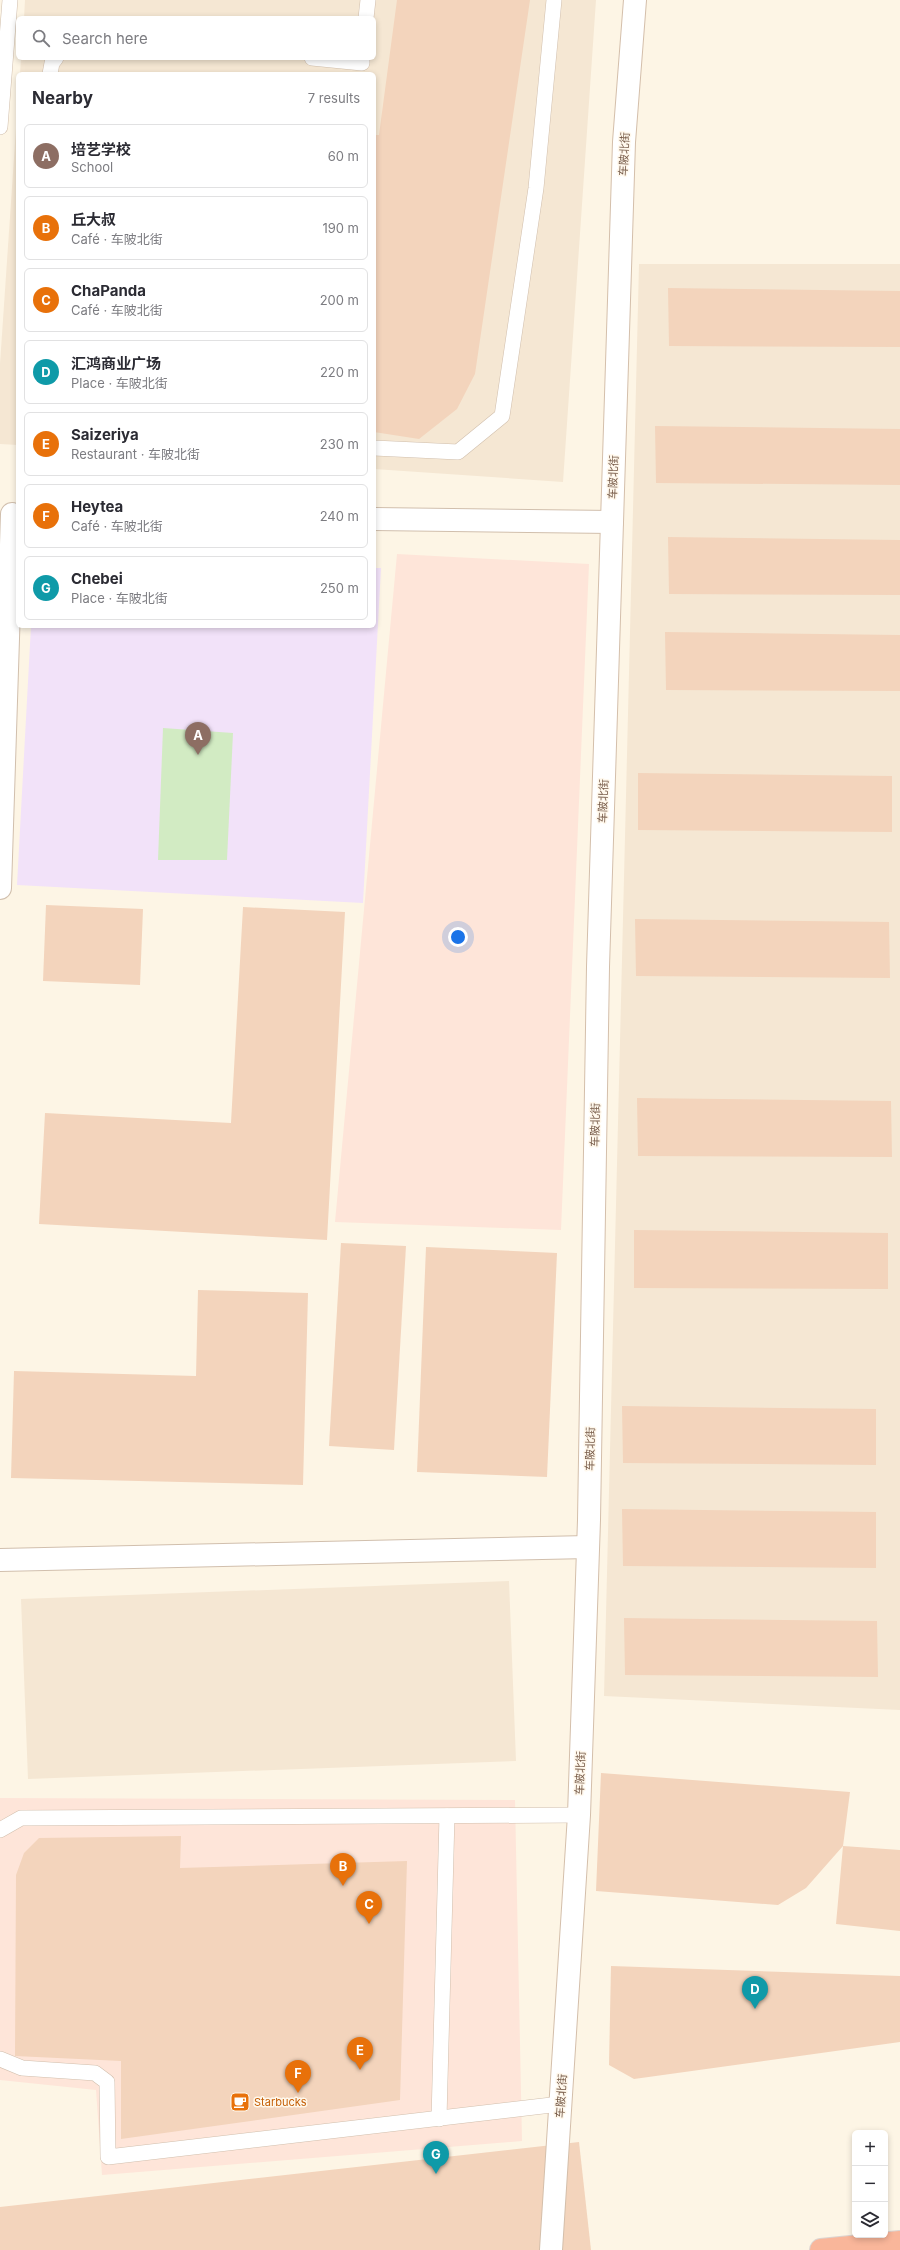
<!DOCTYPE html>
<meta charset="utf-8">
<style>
body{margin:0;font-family:Inter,"Noto Sans SC",sans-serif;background:#f2f2f3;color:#2b2b33}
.controls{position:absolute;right:12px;bottom:12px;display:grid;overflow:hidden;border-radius:6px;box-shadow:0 2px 6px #0003}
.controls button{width:36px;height:36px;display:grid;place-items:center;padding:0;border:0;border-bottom:1px solid #e1e1e2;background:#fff;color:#2b2b33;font:20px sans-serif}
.you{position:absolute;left:458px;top:937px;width:14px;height:14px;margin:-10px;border:3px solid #fff;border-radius:50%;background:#1a73e8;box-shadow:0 0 0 6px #1a73e833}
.badge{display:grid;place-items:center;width:26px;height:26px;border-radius:50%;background:#eb7147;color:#fff;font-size:13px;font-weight:700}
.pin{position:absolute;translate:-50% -33px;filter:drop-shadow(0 1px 2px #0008)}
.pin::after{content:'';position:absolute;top:21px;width:14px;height:12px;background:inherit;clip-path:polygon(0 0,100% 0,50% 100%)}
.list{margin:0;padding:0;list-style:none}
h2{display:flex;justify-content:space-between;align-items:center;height:52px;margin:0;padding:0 16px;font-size:17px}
h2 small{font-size:13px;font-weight:400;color:#7c7c81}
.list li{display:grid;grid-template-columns:26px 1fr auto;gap:12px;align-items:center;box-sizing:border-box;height:64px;margin:0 8px 8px;padding:0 8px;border:1px solid #e1e1e2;border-radius:6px}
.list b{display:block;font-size:15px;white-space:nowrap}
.list p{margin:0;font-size:13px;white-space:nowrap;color:#7c7c81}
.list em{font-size:13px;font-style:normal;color:#7c7c81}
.icon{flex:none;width:22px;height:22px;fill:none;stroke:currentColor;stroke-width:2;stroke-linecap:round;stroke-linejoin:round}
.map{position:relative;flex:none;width:900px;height:2250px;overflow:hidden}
.search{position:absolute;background:#fff;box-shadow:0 2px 6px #0003;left:16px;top:16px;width:360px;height:44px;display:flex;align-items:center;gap:10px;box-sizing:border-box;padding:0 14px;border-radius:6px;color:#7c7c81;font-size:15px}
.panel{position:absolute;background:#fff;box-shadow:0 2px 6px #0003;left:16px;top:72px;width:360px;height:556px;border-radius:6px}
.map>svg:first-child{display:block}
.residential{fill:#f5e7d3}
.commercial{fill:#fee5d9}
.education{fill:#f2e2f9}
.green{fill:#d2ebc3}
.building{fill:#f3d4bc}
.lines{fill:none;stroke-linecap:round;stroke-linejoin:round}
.lane-casing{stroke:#d1bfad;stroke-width:16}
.street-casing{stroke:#d1bfad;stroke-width:24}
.secondary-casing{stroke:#d4bfab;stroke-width:24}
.highway-casing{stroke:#dcd4d0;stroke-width:24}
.lane{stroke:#fff;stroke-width:15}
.street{stroke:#fff;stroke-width:22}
.secondary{stroke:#fff;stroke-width:22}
.highway{stroke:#f9b69a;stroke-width:22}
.labels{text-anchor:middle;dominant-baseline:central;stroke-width:3;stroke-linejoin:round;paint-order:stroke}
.street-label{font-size:11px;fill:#775b49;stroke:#fff8ec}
.food-label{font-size:11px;fill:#c56008;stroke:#fff8ec;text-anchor:start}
</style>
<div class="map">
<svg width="900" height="2250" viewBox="0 0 900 2250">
<rect width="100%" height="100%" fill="#fdf5e5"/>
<!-- residential -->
<g class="residential">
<path d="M25,0h571l-33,482 -189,-13v-395h-354l1,-16h353v-40h-350z"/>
<path d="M18,99v346l-18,-1v-80z"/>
<path d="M639,264h261v1446l-296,-14z"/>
<path d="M509,1581l7,180 -488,18 -7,-180z"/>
</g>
<!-- commercial -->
<g class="commercial">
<path d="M397,554l192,10 -28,666 -226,-8z"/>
<path d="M0,1798l515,2 7,341 -420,34 -6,-85 -96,-10z"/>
</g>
<!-- education -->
<path class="education" d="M374,568h7l-18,335 -346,-18 14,-259h343z"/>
<!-- green -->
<path class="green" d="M163,728l70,5 -6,127h-69z"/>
<!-- building -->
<g class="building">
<path d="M397,0h133l-55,374 -18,35 -38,30 -45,-7v-297h5z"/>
<path d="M668,288l232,3v56l-231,-1z"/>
<path d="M655,426l245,3v56l-244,-2z"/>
<path d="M668,537l232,3v55l-231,-1z"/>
<path d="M665,632l235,3v56l-234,-1z"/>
<path d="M638,773l254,3v56l-254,-2z"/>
<path d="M46,905l97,4 -3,76 -97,-4z"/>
<path d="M243,907l102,5 -18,328 -288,-16 6,-111 186,10z"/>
<path d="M635,919l254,3 1,56 -254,-2z"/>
<path d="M637,1098l254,3 1,56 -254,-1z"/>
<path d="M634,1230l254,3v56l-254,-1z"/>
<path d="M341,1243l65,3 -12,204 -65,-4z"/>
<path d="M426,1247l131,6 -10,224 -130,-5z"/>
<path d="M198,1290l110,3 -5,192 -292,-7 3,-107 182,5z"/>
<path d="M622,1406l254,3v56l-253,-2z"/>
<path d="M622,1509l254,3v56l-253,-2z"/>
<path d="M624,1618l253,3 1,56 -253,-2z"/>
<path d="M601,1773l249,19 -7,54 57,4v81l-64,-7 7,-78 -37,42 -28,17 -182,-14z"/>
<path d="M181,1836l-1,32 227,-7 -7,239 -279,39v-78l-106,-5 1,-181 8,-22 15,-15z"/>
<path d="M611,1966l289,10v66l-266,37 -25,-14z"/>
<path d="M579,2142l12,108h-591v-43z"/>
</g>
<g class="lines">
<defs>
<g id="lane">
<path d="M366,18l2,-18"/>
<path d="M312,58l50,5v-5"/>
<path d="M50,74l2,-11 4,-5"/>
<path d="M0,127l10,-127"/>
<path d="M374,448l84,4 44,-36 34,-228 18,-188"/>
<path d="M0,1830l21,-12 558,-3"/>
<path d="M0,2059l22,9 73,5 12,9 1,75 452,-53"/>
<path d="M439,2119l8,-303"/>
</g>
<g id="street">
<path d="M374,519l238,3"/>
<path d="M0,888l12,-374"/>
<path d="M0,1560l588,-13"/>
</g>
<path id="secondary" d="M551,2250l28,-435 10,-295 9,-553 14,-445 12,-380 11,-142"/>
<path id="highway" d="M821,2250l79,-8"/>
</defs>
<!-- lane casing -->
<use href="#lane" class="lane-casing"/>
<!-- street casing -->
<use href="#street" class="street-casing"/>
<!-- secondary casing -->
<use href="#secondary" class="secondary-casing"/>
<!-- highway casing -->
<use href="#highway" class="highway-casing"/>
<!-- lane -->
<use href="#lane" class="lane"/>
<!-- street -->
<use href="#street" class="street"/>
<!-- secondary -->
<use href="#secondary" class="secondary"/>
<!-- highway -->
<use href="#highway" class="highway"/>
</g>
<!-- icons -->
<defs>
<symbol id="cafe-square" viewBox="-11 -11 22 22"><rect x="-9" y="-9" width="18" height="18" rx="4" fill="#e8710a" stroke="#fff8ec"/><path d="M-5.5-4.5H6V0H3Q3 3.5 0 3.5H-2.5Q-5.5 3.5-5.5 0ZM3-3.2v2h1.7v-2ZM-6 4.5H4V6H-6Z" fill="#fff"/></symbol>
</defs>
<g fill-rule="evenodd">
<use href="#cafe-square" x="229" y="2091" width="22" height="22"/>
</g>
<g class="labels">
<!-- street labels -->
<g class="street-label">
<text transform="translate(624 154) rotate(-87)">车陂北街</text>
<text transform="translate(613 477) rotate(-88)">车陂北街</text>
<text transform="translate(603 801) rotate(-88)">车陂北街</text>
<text transform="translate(595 1125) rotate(-89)">车陂北街</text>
<text transform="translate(590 1449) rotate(-89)">车陂北街</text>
<text transform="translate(580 1773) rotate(-88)">车陂北街</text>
<text transform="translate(561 2096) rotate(-86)">车陂北街</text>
</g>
<!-- food labels -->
<g class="food-label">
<text x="254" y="2102">Starbucks</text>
</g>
</g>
</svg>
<div class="controls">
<button>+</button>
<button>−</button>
<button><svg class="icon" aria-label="layers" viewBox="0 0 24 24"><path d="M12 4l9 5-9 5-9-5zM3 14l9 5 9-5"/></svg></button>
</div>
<div class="you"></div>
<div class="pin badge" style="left:198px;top:755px;background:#8d6e63">A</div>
<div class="pin badge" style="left:343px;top:1886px;background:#e8710a">B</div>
<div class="pin badge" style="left:369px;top:1924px;background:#e8710a">C</div>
<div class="pin badge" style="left:755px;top:2009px;background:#0f9aa8">D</div>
<div class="pin badge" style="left:360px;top:2070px;background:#e8710a">E</div>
<div class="pin badge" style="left:298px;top:2093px;background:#e8710a">F</div>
<div class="pin badge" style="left:436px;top:2174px;background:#0f9aa8">G</div>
<div class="search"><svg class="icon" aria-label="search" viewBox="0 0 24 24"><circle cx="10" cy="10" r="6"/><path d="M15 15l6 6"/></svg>Search here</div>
<section class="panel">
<h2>Nearby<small>7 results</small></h2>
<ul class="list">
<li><span class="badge" style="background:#8d6e63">A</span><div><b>培艺学校</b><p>School</p></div><em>60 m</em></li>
<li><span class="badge" style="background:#e8710a">B</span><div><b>丘大叔</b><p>Café · 车陂北街</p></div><em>190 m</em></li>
<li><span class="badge" style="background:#e8710a">C</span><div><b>ChaPanda</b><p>Café · 车陂北街</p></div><em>200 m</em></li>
<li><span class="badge" style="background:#0f9aa8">D</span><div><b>汇鸿商业广场</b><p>Place · 车陂北街</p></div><em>220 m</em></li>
<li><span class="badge" style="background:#e8710a">E</span><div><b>Saizeriya</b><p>Restaurant · 车陂北街</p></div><em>230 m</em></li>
<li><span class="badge" style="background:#e8710a">F</span><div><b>Heytea</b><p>Café · 车陂北街</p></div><em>240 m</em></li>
<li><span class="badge" style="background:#0f9aa8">G</span><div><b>Chebei</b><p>Place · 车陂北街</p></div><em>250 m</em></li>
</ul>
</section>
</div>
